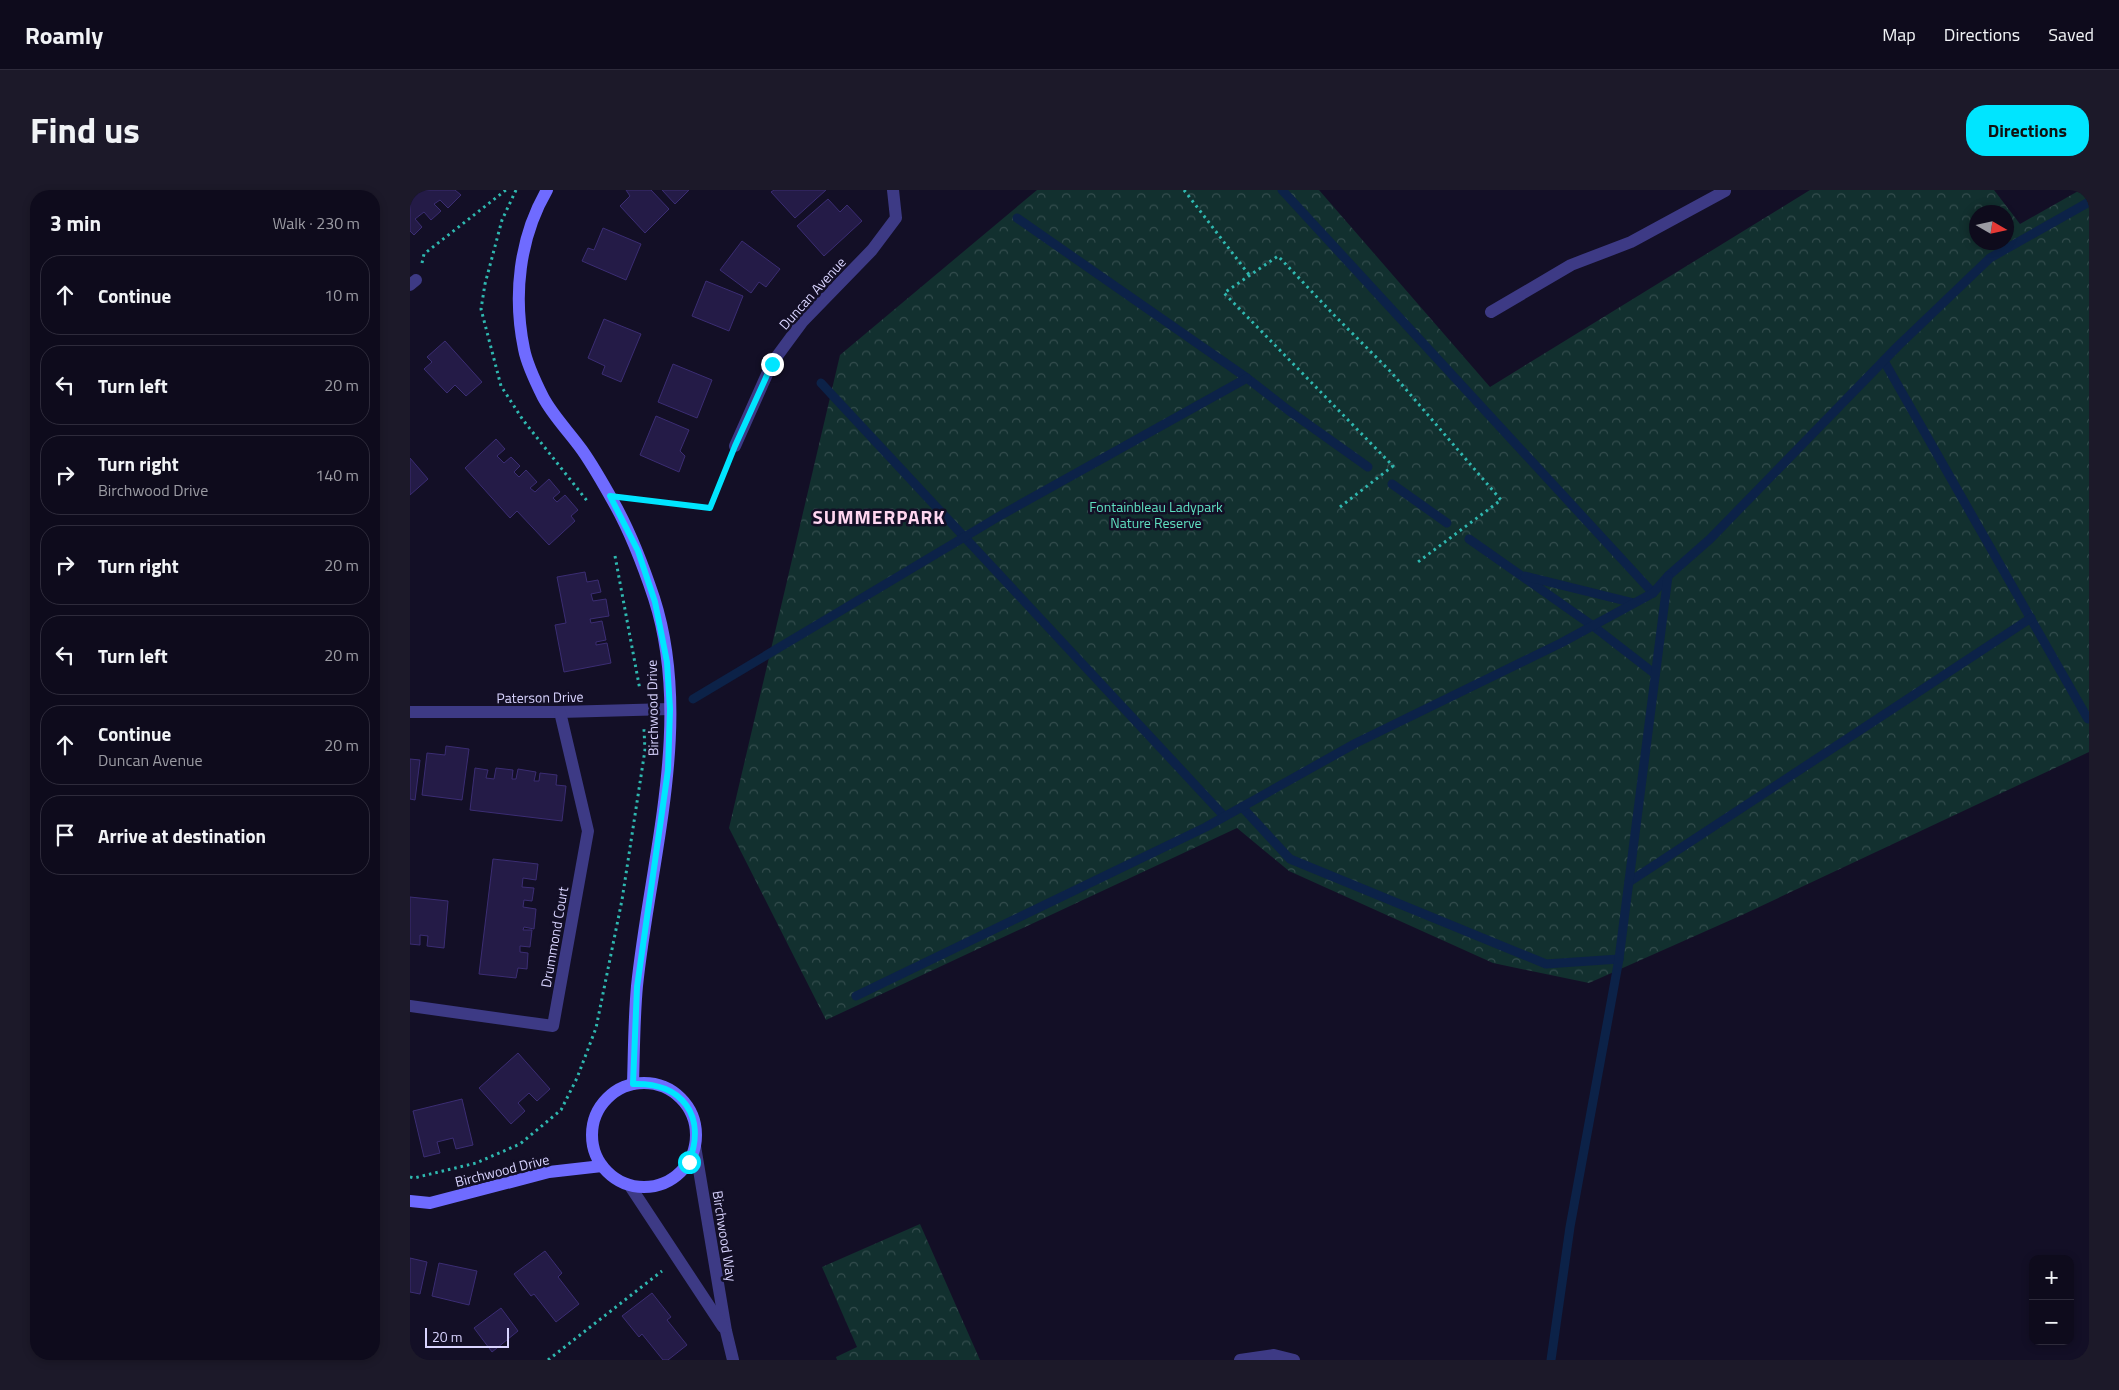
<!DOCTYPE html>
<meta charset="utf-8">
<style>
body{margin:0;font-family:"Titillium Web",sans-serif;background:#1c1929;color:#f1f3f6}
.controls{position:absolute;right:15px;bottom:15px;display:grid;overflow:hidden;border-radius:10px;box-shadow:0 2px 8px #0003}
.controls button{width:45px;height:45px;display:grid;place-items:center;padding:0;border:0;border-bottom:1px solid #2e2b3b;background:#0e0b1c;color:#f1f3f6;font:25px sans-serif}
.compass{position:absolute;left:1559px;top:15px;width:45px;height:45px;border-radius:50%;background:#0e0b1c;box-shadow:0 2px 8px #0003;rotate:99deg}
.scale{position:absolute;left:15px;bottom:12px;width:84px;box-sizing:border-box;padding-left:5px;border:2px solid #d9d4ff;border-top:0;font-size:14px;line-height:18px;white-space:nowrap;color:#d9d4ff;-webkit-text-stroke:4px #130f26;paint-order:stroke}
.stop{position:absolute;width:15px;height:15px;margin:-11px;border:4px solid #00e5ff;border-radius:50%;background:#fff}
.stop.end{background:#00e5ff;border-color:#fff;box-shadow:0 1px 5px #0008}
.list{margin:0;padding:0;list-style:none}
h2{display:flex;justify-content:space-between;align-items:center;height:65px;margin:0;padding:0 20px;font-size:21px}
h2 small{font-size:16px;font-weight:400;color:#9b9ba3}
.list li{display:grid;grid-template-columns:32px 1fr auto;gap:15px;align-items:center;box-sizing:border-box;height:80px;margin:0 10px 10px;padding:0 10px;border:1px solid #2e2b3b;border-radius:20px}
.list b{display:block;font-size:19px;white-space:nowrap}
.list p{margin:0;font-size:16px;white-space:nowrap;color:#9b9ba3}
.list em{font-size:16px;font-style:normal;color:#9b9ba3}
.icon{flex:none;width:28px;height:28px;fill:none;stroke:currentColor;stroke-width:2;stroke-linecap:round;stroke-linejoin:round}
.map{position:relative;flex:none;width:1679px;height:1170px;overflow:hidden;border-radius:20px}
header{display:flex;align-items:center;gap:30px;box-sizing:border-box;height:70px;padding:0 25px;background:#0e0b1c;border-bottom:1px solid #2e2b3b}
header strong{font-size:24px}
nav{display:flex;gap:28px;margin-inline-start:auto;font-size:18px}
.intro{display:flex;align-items:center;justify-content:space-between;box-sizing:border-box;height:120px;padding:0 30px}
h1{margin:0;font-size:35px}
.button{padding:12px 22px;border-radius:20px;background:#00e5ff;color:#111;font-size:18px;font-weight:700}
main{display:flex;gap:30px;padding:0 30px}
aside{flex:1;background:#0e0b1c;border-radius:20px;box-shadow:0 2px 8px #0003}
.map>svg:first-child{display:block}
.forest{fill:url(#forest-crowns);fill-rule:evenodd}
.lines{fill:none;stroke-linecap:round;stroke-linejoin:round}
.stream{stroke:#0c2248;stroke-width:9}
.building{fill:#241b47;stroke:#3b2d73}
.path{stroke:#2fb8b0;stroke-width:3;stroke-dasharray:2.5 4;stroke-linecap:butt}
.street{stroke:#3d3a85;stroke-width:12}
.secondary{stroke:#6f6bff;stroke-width:12}
.route{stroke:#00e5ff;stroke-width:6}
.labels{text-anchor:middle;dominant-baseline:central;stroke-width:5;stroke-linejoin:round;paint-order:stroke}
.street-label{font-size:14px;fill:#d9d4ff;stroke:#130f26}
.park-label{font-size:14px;fill:#5fe0c0;stroke:#130f26}
.district-label{font-size:19px;font-weight:bold;letter-spacing:1px;fill:#ffd6f0;stroke:#130f26}
</style>
<header>
<strong>Roamly</strong>
<nav><a>Map</a><a>Directions</a><a>Saved</a></nav>
</header>
<div class="intro"><h1>Find us</h1><a class="button">Directions</a></div>
<main>
<aside>
<h2>3 min<small>Walk · 230 m</small></h2>
<ul class="list">
<li><svg class="icon" aria-label="ahead" viewBox="0 0 24 24"><path d="M12 20V5M6 11l6-6 6 6"/></svg><div><b>Continue</b></div><em>10 m</em></li>
<li><svg class="icon" aria-label="left" viewBox="0 0 24 24"><path d="M17 20v-9H6M10 6l-5 5 5 5"/></svg><div><b>Turn left</b></div><em>20 m</em></li>
<li><svg class="icon" aria-label="right" viewBox="0 0 24 24"><path d="M7 20v-9h11M14 6l5 5-5 5"/></svg><div><b>Turn right</b><p>Birchwood Drive</p></div><em>140 m</em></li>
<li><svg class="icon" aria-label="right" viewBox="0 0 24 24"><path d="M7 20v-9h11M14 6l5 5-5 5"/></svg><div><b>Turn right</b></div><em>20 m</em></li>
<li><svg class="icon" aria-label="left" viewBox="0 0 24 24"><path d="M17 20v-9H6M10 6l-5 5 5 5"/></svg><div><b>Turn left</b></div><em>20 m</em></li>
<li><svg class="icon" aria-label="ahead" viewBox="0 0 24 24"><path d="M12 20V5M6 11l6-6 6 6"/></svg><div><b>Continue</b><p>Duncan Avenue</p></div><em>20 m</em></li>
<li><svg class="icon" aria-label="arrive" viewBox="0 0 24 24"><path d="M6 21V4h12l-3 4 3 4H6"/></svg><div><b>Arrive at destination</b></div></li>
</ul>
</aside>
<div class="map">
<svg width="1679" height="1170" viewBox="0 0 1679 1170">
<defs>
<pattern id="forest-crowns" width="20" height="18" patternUnits="userSpaceOnUse" patternTransform="scale(1.25)"><rect width="20" height="18" fill="#12302f"/><path d="M2 6a3 3 0 1 1 6 0M12 15a3 3 0 1 1 6 0" fill="none" stroke="#344d4e"/></pattern>
</defs>
<rect width="100%" height="100%" fill="#130f26"/>
<!-- forest -->
<g class="forest">
<path d="M627,0h282l171,197 320,-197h184l26,34 60,-34h9v562l-347,163 -153,68 -96,-20 -204,-92 -52,-43 -411,192 -97,-192 111,-473zM1566,22h30v30h-30z"/>
<path d="M510,1034l60,136h-143l-1,-3 21,-10 -35,-80z"/>
</g>
<g class="lines">
<!-- stream -->
<g class="stream">
<path d="M872,0l371,403"/>
<path d="M607,28l230,160 41,32 80,57"/>
<path d="M1474,171l204,358 1,-1"/>
<path d="M411,193l403,433"/>
<path d="M982,294l55,39"/>
<path d="M1059,349l124,87 62,48"/>
<path d="M1115,386l109,27"/>
<path d="M283,509l310,-185 244,-136"/>
<path d="M832,617l48,52 256,105 73,-5"/>
<path d="M1219,692l402,-264"/>
<path d="M446,806l350,-169 150,-84 205,-100 92,-50 15,-17 42,-37 188,-193 92,-88 99,-56"/>
<path d="M1141,1170l19,-133 49,-268 49,-383"/>
</g>
</g>
<!-- building -->
<g class="building">
<path d="M0,0h45l6,5 -13,13 -8,-8 -6,4 7,7 -10,9 -7,-8 -9,7 7,8 -8,8 -4,-4z"/>
<path d="M241,0l18,19 -24,24 -25,-27 10,-10 -4,-6z"/>
<path d="M252,0h27l-14,14z"/>
<path d="M364,0h52l-31,28 -24,-26z"/>
<path d="M418,9l12,13 7,-7 15,16 -38,35 -27,-30z"/>
<path d="M193,38l38,16 -15,36 -44,-19 6,-13 6,2z"/>
<path d="M332,51l38,28 -14,18 -7,-5 -8,11 -31,-23z"/>
<path d="M296,91l37,15 -14,35 -37,-15z"/>
<path d="M194,129l37,15 -20,48 -19,-8 3,-8 -17,-8z"/>
<path d="M35,151l37,41 -16,14 -11,-11 -8,8 -23,-24 8,-7 -5,-5z"/>
<path d="M263,174l39,16 -15,38 -39,-16z"/>
<path d="M246,226l33,14 -9,21 5,5 -6,16 -39,-17z"/>
<path d="M86,249l9,10 -8,7 7,7 7,-6 9,9 -6,6 5,5 7,-7 11,12 -7,6 5,4 14,-13 11,13 -7,6 4,4 8,-7 13,15 -7,6 4,5 -26,24 -32,-34 -7,7 -45,-50z"/>
<path d="M0,268l18,21 -18,16z"/>
<path d="M175,382l2,10 11,-2 3,12 -10,2 2,7 13,-2 3,17 -19,3 1,4 11,-2 4,19 -10,2v3l11,-2 4,20 -47,9 -9,-47 11,-2 -9,-46z"/>
<path d="M36,556l23,3 -7,51 -40,-5 5,-42 18,2z"/>
<path d="M0,569l10,1 -5,40 -5,-1z"/>
<path d="M65,578l13,2 -2,8 8,1 2,-11 17,2 -1,9h4l2,-10 18,3 -2,9h5l1,-8 17,2 -1,10 10,1 -4,35 -92,-11z"/>
<path d="M83,669l45,5 -2,16 -13,-2 -1,9 12,1 -2,13 -8,-1 -1,7 13,2 -2,20 -10,-2 -1,3h9l-2,17 -10,-1v6l8,1 -1,16 -9,-1 -2,10 -37,-4z"/>
<path d="M0,707l38,4 -4,47 -17,-2 1,-10 -8,-1v10l-10,-1z"/>
<path d="M108,863l32,36 -13,12 -8,-8 -11,10 7,8 -14,13 -32,-36z"/>
<path d="M52,909l11,46 -17,4 -3,-11 -16,4 3,11 -16,4 -11,-46z"/>
<path d="M135,1061l17,22 -4,4 21,27 -23,18 -22,-28 -3,2 -17,-22z"/>
<path d="M0,1068l17,4 -7,32 -10,-2z"/>
<path d="M29,1073l38,8 -8,34 -37,-9z"/>
<path d="M242,1103l19,24 -4,3 20,25 -19,15h-5l-21,-26 -3,3 -17,-21z"/>
<path d="M91,1118l17,23 -26,21 -18,-24z"/>
</g>
<g class="lines">
<!-- path -->
<g class="path">
<path d="M106,0l-14,30 -17,64 -4,25 20,77 22,34 65,82"/>
<path d="M774,0l66,86"/>
<path d="M12,73l2,-9 82,-64"/>
<path d="M226,309l74,9 18,-45"/>
<path d="M930,317l53,-41 -169,-173 54,-37 56,59 57,57 110,128 -83,62"/>
<path d="M205,366l25,134"/>
<path d="M0,987l4,1 62,-15 44,-19 41,-34 16,-32 19,-50 26,-128 23,-150 -1,-21"/>
<path d="M138,1170l114,-89"/>
</g>
<!-- street -->
<g class="street">
<path d="M0,95l6,-5"/>
<path d="M1081,122l80,-47 60,-23 94,-51"/>
<path d="M325,256l37,-83 31,-42 69,-71 24,-32 -3,-28"/>
<path d="M0,522h150l110,-3"/>
<path d="M0,816l143,20 35,-195 -28,-119"/>
<path d="M285,956l31,185 7,29"/>
<path d="M220,996l93,141"/>
<path d="M830,1170l34,-5 20,5"/>
</g>
<!-- secondary -->
<g class="secondary">
<path d="M137,0c-28,48 -34,106 -23,159 3,16 12,34 19,48 10,19 27,36 39,53 12,17 22,35 32,53 17,30 29,62 40,95 40,124 -4,262 -17,388 -3,32 -3,66 -4,98"/>
<circle cx="234" cy="945" r="52"/>
<path d="M0,1011l20,2 119,-31 53,-6"/>
</g>
</g>
<g class="lines">
<!-- route -->
<path class="route" d="M279,972c18,-46 -7,-80 -56,-78l4,-97 31,-217 2,-61 -3,-47 -12,-60 -17,-51 -28,-55 100,12 25,-62 37,-82"/>
</g>
<g class="labels">
<!-- street labels -->
<g class="street-label">
<text transform="translate(402 103) rotate(-48)">Duncan Avenue</text>
<text transform="translate(130 507) rotate(-1)">Paterson Drive</text>
<text transform="translate(242 518) rotate(-91)">Birchwood Drive</text>
<text transform="translate(144 747) rotate(-80)">Drummond Court</text>
<text transform="translate(92 980) rotate(-14)">Birchwood Drive</text>
<text transform="translate(315 1046) rotate(81)">Birchwood Way</text>
</g>
<!-- park labels -->
<g class="park-label">
<text x="746" y="316">Fontainbleau Ladypark<tspan x="746" dy="16">Nature Reserve</tspan></text>
</g>
<!-- district labels -->
<g class="district-label">
<text x="469" y="326">SUMMERPARK</text>
</g>
</g>
</svg>
<div class="controls">
<button>+</button>
<button>−</button>
</div>
<svg class="compass" viewBox="-18 -18 36 36"><path d="M0-13l5 13h-10z" fill="#e53935"/><path d="M0 13l5-13h-10z" fill="#9b9ba3"/></svg>
<div class="scale">20 m</div>
<div class="stop" style="left:279px;top:972px"></div>
<div class="stop end" style="left:362px;top:174px"></div>
</div>
</main>
